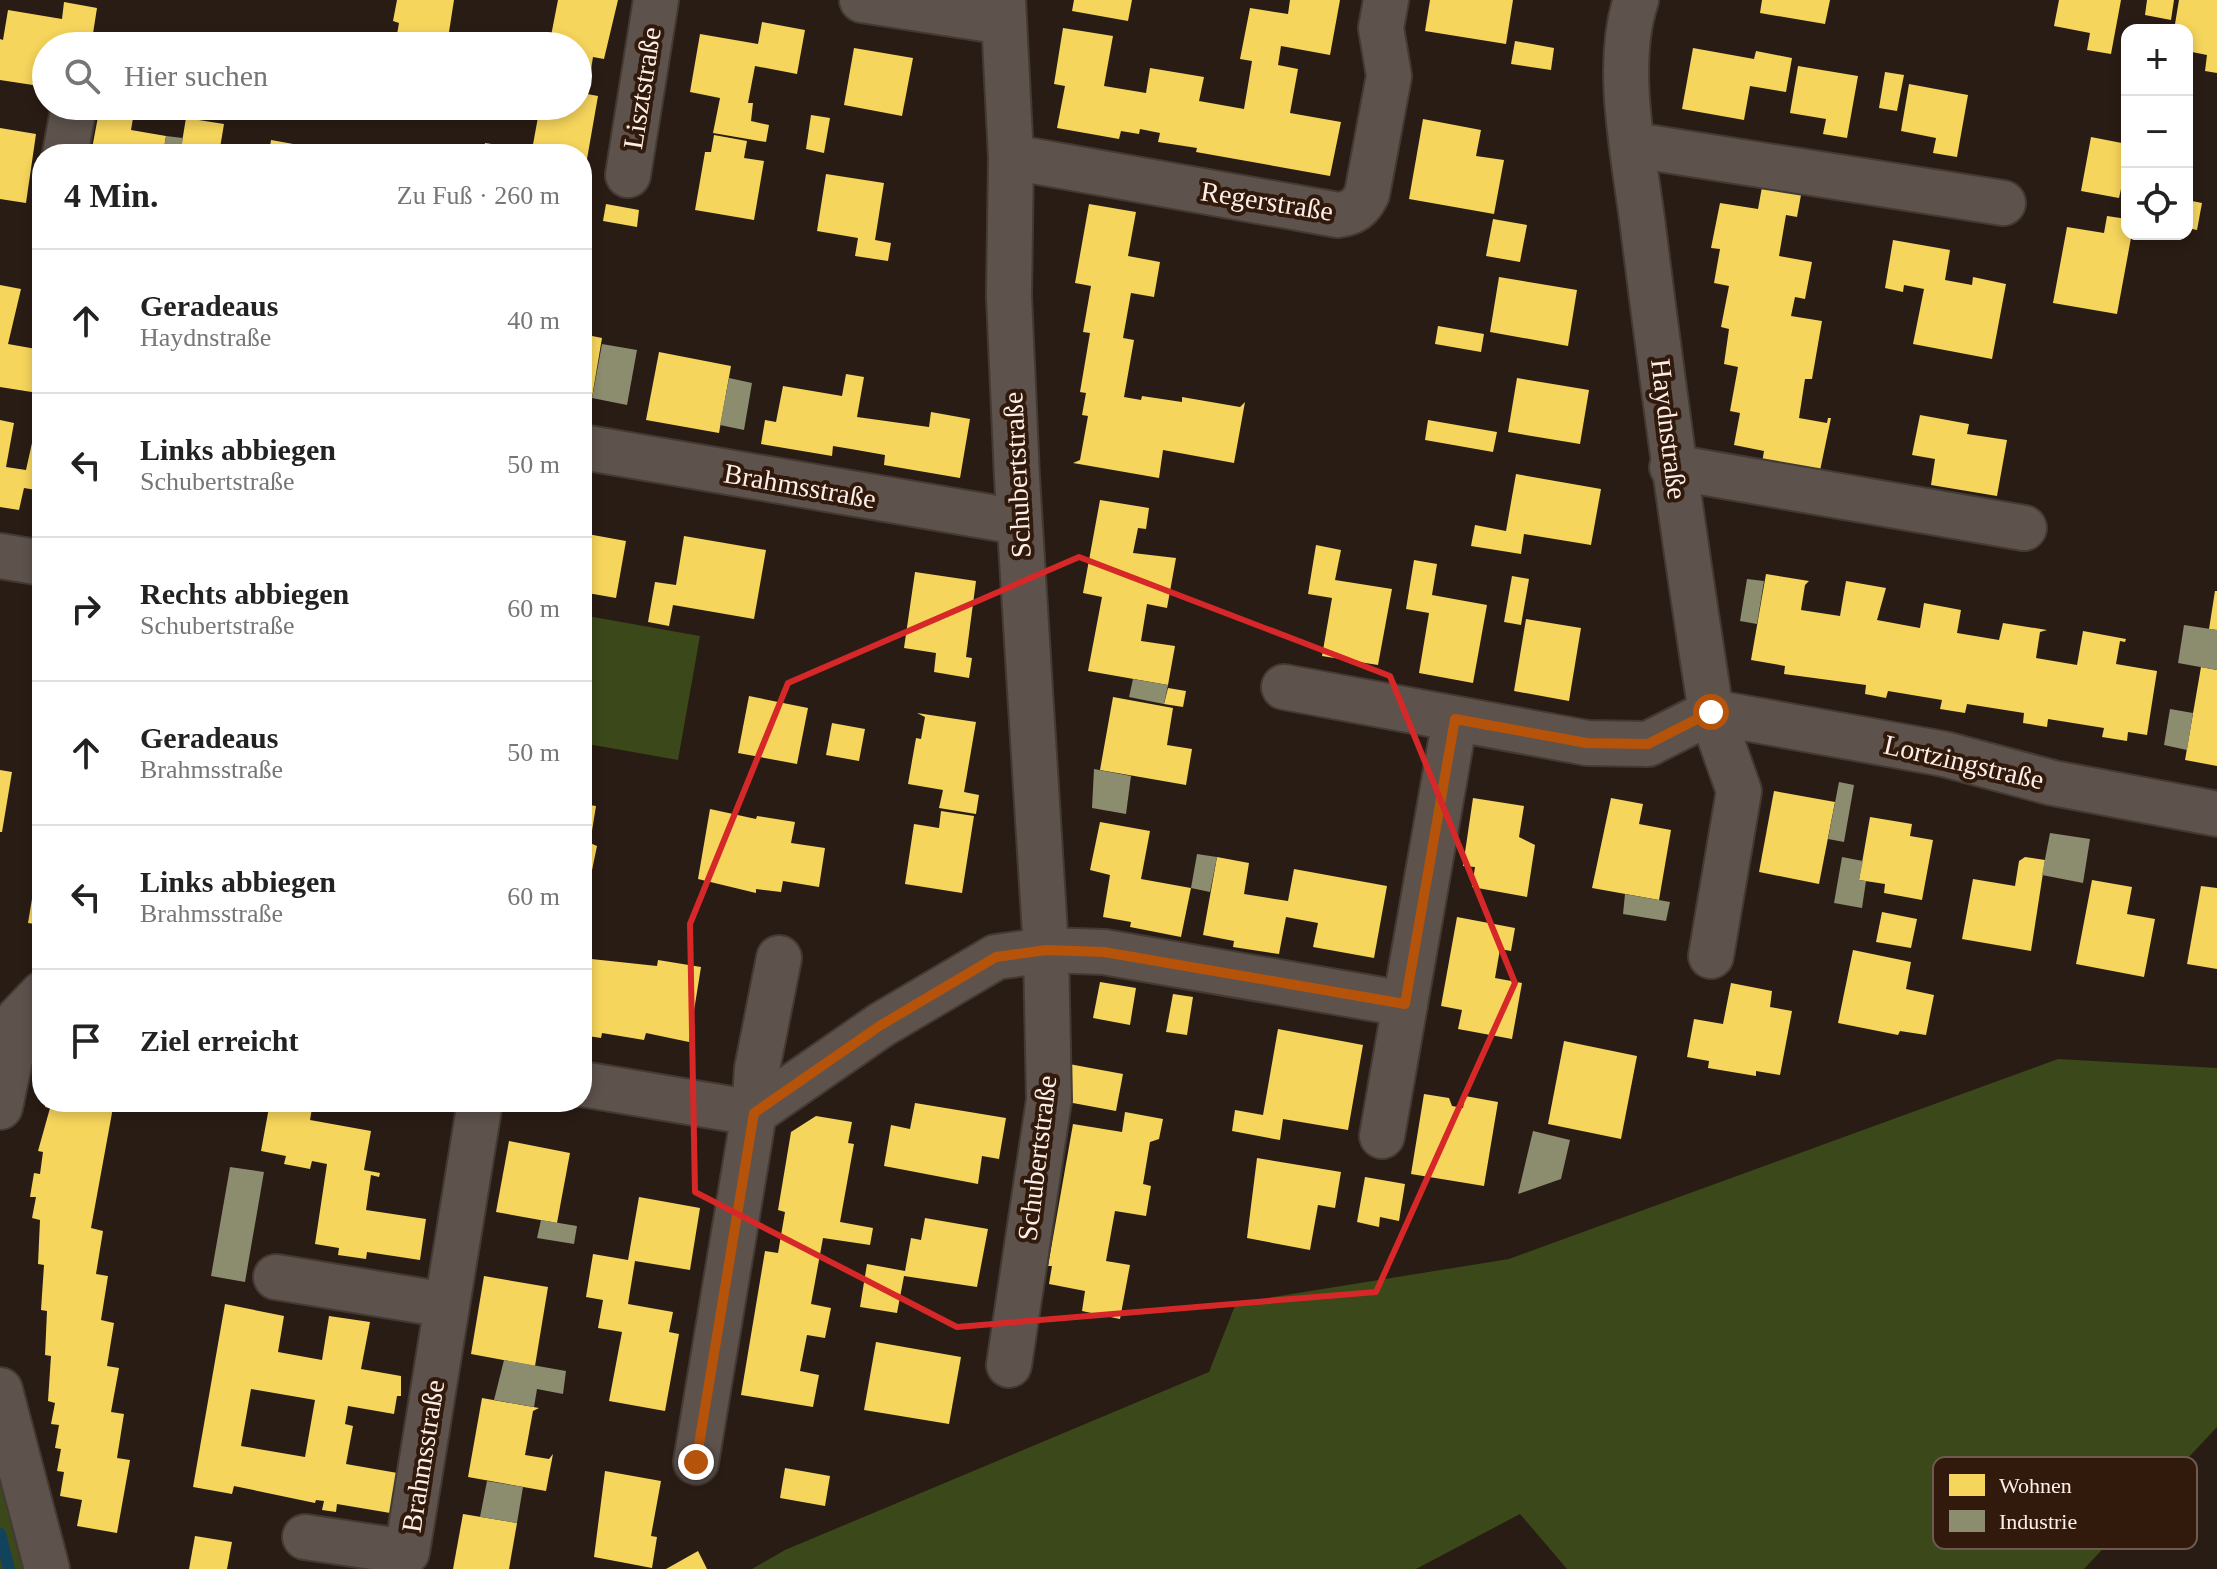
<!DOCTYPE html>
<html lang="de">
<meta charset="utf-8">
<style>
body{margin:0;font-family:Georgia,serif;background:#f6f6f6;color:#222}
.controls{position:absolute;right:24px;top:24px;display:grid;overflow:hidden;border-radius:16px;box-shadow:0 4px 12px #0003}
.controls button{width:72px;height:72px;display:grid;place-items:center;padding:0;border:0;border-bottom:2px solid #e0e0e0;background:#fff;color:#222;font:40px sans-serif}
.stop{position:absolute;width:24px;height:24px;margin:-18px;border:6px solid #b45309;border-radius:50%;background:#fff}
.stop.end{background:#b45309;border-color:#fff;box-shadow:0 2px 8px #0008}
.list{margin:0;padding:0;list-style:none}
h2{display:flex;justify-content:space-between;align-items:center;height:104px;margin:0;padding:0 32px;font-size:34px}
h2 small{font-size:26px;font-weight:400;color:#767676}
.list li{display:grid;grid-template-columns:52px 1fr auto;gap:24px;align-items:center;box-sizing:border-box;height:144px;padding:0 32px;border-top:2px solid #e0e0e0}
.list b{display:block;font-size:30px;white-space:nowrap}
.list p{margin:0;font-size:26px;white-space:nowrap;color:#767676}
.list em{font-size:26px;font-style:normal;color:#767676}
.icon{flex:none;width:44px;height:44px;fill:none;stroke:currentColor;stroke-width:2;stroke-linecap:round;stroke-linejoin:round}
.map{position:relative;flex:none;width:2217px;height:1569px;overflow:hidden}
.search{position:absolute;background:#fff;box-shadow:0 4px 12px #0003;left:32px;top:32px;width:560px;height:88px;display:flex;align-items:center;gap:20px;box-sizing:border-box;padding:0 28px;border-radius:44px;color:#767676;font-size:30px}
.panel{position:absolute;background:#fff;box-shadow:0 4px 12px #0003;left:32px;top:144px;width:560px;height:968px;border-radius:32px}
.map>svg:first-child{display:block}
.green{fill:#3a481a}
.homes{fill:#f6d55c;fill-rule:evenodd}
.industry{fill:#8c8c6e}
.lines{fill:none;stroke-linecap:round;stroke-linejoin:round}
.stream{stroke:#12435d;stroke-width:12}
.minor-casing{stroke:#443a34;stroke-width:48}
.minor{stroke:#5d524c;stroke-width:44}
.route{stroke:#b45309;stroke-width:10}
.marked{fill:none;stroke:#d62828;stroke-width:6;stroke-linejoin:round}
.labels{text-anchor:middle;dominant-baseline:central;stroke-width:8;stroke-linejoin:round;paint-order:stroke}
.street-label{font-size:28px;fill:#fdefe8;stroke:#311a0c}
.key{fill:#311a0c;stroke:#6e5a4e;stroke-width:2}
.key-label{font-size:22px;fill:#fdefe8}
</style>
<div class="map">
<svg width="2217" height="1569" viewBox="0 0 2217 1569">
<rect width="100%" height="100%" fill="#291c14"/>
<!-- green -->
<g class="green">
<path d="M582,615l118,21 -22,124 -96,-17z"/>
<path d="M2058,1059l159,9v359l-133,142h-517l-47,-55 -104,55h-664l33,-19 424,-178 27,-69 273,-44z"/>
<path d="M0,1460l32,109h-32z"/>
</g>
<!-- homes -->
<g class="homes">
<path d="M397,0h57l-5,32 66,14h-120l4,-23 -6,-2z"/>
<path d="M558,0h60l-14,59 -11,-2 -6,37 11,2 -11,63 -5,-1v-4h-99l2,-11 47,7 8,-44h38v-60h-29z"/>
<path d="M1074,0h58l-4,21 -56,-10z"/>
<path d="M1290,0h50l-10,55 -49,-9 -3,19 20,4 -8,44 51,9 -11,54 -134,-24 1,-4 -39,-6 2,-9 -20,-4 -1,5 -18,-3 -2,8 -62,-11 8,-42 -11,-2 9,-56 50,8 -9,50 42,7 4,-25 54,9 -5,24 45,8 8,-48 -12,-2 10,-51 38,6z"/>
<path d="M1430,0h83l-7,44 -81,-13z"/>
<path d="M1762,0h68l-5,24 -65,-11z"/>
<path d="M2059,0h62l-10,54 -24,-4 3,-17 -36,-7z"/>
<path d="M2147,0h27l-3,20 -26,-5z"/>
<path d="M2179,0h38v73l-12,-2 2,-16 -20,-4v-21h-13z"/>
<path d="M64,2l33,6 -6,38h-45v41l-46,-7v-41l3,1 5,-30 54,9z"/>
<path d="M762,22l43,8 -8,44 -42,-8 -7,37h5l-2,18 18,4 -3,17 -53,-9 7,-35 -30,-6 10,-58 58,10z"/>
<path d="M518,32l23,4 -1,7 8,3h-32z"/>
<path d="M1515,41l39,7 -3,22 -40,-6z"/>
<path d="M854,48l59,10 -11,58 -58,-11z"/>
<path d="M1693,48l61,11 2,-8 36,7 -6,34 -36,-6 -6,34 -62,-11z"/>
<path d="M1798,66l60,10 -11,62 -24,-4 3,-15 -36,-6z"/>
<path d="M1885,72l19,3 -7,36 -18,-3z"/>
<path d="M1909,84l59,11 -11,62 -24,-4 3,-15 -35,-7z"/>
<path d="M100,106h35l-4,24 35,6 -3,18h-72z"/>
<path d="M811,115l19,3 -6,35 -18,-4z"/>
<path d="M186,118l38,6 -5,30h-39z"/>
<path d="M1423,119l58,11 -5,26 28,4 -10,54 -85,-15z"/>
<path d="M0,128l36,6 -10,69 -26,-4z"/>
<path d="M714,135l33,6 -3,17 20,3 -10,59 -59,-10 10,-58h6z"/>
<path d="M2091,137l36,7v46l-6,-1 -2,9 -38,-7z"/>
<path d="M271,140l39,7 -1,7h-40z"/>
<path d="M826,174l58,9 -9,57 16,3 -3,18 -33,-5 3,-18 -41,-7z"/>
<path d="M1762,187l39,8 -4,22 -11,-2 -7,41 33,6 -7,37 -10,-2 -4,19 31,5 -10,58h-7l-6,39 28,5 1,-5h3l-14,67 -57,-10 4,-24 -30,-6 6,-32 -10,-2 8,-44 -14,-3 5,-35 -8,-2 8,-41 -15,-3 6,-34 -9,-1 9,-45 38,6z"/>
<path d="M2187,200l15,3 -5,27 -10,-2z"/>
<path d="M606,204l33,6 -2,17 -34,-6z"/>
<path d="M1089,204l47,8 -8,44 32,6 -6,35 -23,-4 -8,45 11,2 -10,57 17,3 1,-4 40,6v-5l58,10 5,-5 -11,61 -71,-13 -4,28 -86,-15 7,-3 8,-44 -6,-1 4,-22 -6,-1 10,-59 -7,-1 8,-46 -16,-3z"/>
<path d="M2107,216l20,3v15h13l-1,5 -8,-1 -14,76 -64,-11 14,-76 37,6z"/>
<path d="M1493,219l34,6 -7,37 -34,-6z"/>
<path d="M1893,240l57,10 -5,30 27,5 1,-8 33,7 -14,75 -79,-15 11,-55 -20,-4 -1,7 -18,-4z"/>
<path d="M1499,277l78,13 -9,56 -78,-14z"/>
<path d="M0,285l21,4 -13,55 34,6 -4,43 -38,-6z"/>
<path d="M1438,326l46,8 -3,18 -46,-8z"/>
<path d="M582,334l20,4 -12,71 -8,-1z"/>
<path d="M659,352l72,14 -12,67 -73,-13z"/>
<path d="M846,374l18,3 -7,40 72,10 2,-15 39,7 -10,59 -76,-13 1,-10 -34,-6 -18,-3 -1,10 -71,-12 4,-24 11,2 7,-36 59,10z"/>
<path d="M1517,378l72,12 -9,54 -72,-12z"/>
<path d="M1920,415l49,9 -2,10 40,6 -10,56 -66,-11 4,-26 -23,-4z"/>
<path d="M0,420l14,3 -8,44 20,3 6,-27 10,2v46l-18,-3 -5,22 -19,-3z"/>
<path d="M1428,420l69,12 -4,20 -68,-12z"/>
<path d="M1516,474l85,15 -10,56 -67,-11 -3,20 -50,-8 4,-21 31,6z"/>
<path d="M1100,500l49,8 -3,21 -8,-1 -5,25 43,5 -9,50 -20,-4 -6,37 34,5 -7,39 -80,-14 14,-74 -19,-4z"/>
<path d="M582,533l44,8 -10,57 -34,-6z"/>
<path d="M684,536l82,14 -12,69 -81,-14 -4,21 -21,-4 7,-40 21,3z"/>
<path d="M1316,545l25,5 -6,30 57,9 -14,76 -56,-9 10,-58 -24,-4z"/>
<path d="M1414,560l23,4 -5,31 55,10 -14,78 -54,-10 10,-60 -23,-4z"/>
<path d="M915,572l61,9 -10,76 6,1 -3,20 -35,-6 2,-19 -32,-5z"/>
<path d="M1766,574l43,7 -4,4 -4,25 39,6 6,-35 40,7 -9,32 43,8 4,-25 37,7 -4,23 42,7 4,-17 44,7 -7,2 -4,26 41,7 6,-34 43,8 -1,3 -5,-1 -4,23 41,7 -10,64 -19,-3 -1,9 -25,-4 2,-9 -56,-9 -1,8 -24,-4 1,-10 -57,-9 -2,9 -25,-4 2,-9 -54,-9 -2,7 -21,-4 1,-9 -82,-11 1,-8 -34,-6z"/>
<path d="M1512,576l17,3 -8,46 -17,-3z"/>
<path d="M2215,591h2v39l-8,-1z"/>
<path d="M1526,619l55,9 -12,73 -55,-10z"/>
<path d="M2201,667l16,3v96l-32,-6z"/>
<path d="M1168,688l18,3 -3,16 -19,-3z"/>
<path d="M749,696l59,12 -11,56 -59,-11z"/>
<path d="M1113,697l60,11 -6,37 25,4 -6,36 -86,-15z"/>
<path d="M917,713l59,9 -12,70 15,3 -3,19 -37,-6 4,-18 -35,-6 8,-46 5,1 4,-22z"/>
<path d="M832,723l33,6 -6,32 -33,-6z"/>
<path d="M0,770l12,2 -10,60h-2z"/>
<path d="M1774,791l61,11 -16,82 -60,-12z"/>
<path d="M1473,798l51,8 -5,31 16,8 -8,52 -55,-10 3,-20 -12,-1z"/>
<path d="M1611,798l32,6 -4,20 32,6 -12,70 -67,-12z"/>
<path d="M582,804l14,2 -6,37 7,3 -7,34 -8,-1z"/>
<path d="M710,809l46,10 1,-3 38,6 -4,21 34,5 -6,39 -36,-6 -2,11 -25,-3v4l-58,-14z"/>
<path d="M941,811l33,5 -12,77 -57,-9 9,-60 25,4z"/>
<path d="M1870,817l42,7 -2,12 23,4 -11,60 -38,-7 1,-9 -26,-4z"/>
<path d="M1100,822l50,9 -9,48 50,9 -10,49 -51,-10 1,-5 -28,-5 7,-42 -20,-5z"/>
<path d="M1217,857l32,6 -5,31 44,7 6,-32 93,17 -13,72 -61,-11 5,-24 -32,-6 -7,37 -46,-7 1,-6 -31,-6z"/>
<path d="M2025,857l20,3 -14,91 -69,-12 11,-60 42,7 4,-25z"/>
<path d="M2092,880l40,7 -5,27 28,5 -11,58 -68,-13z"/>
<path d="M35,881l7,1v43l-14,-2z"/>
<path d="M2201,886l16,2v81l-30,-5z"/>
<path d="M1882,912l35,7 -6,29 -35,-6z"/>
<path d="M1457,917l58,11 -4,23 -11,-2 -5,29 27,5 -10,56 -54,-10 4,-19 -21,-4z"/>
<path d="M1853,950l58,12 -5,27 28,6 -8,40 -26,-4 -2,4 -60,-12z"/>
<path d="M582,958l75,8 1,-6 43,7 -12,75 -43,-9 -2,7 -42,-7 -1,5 -19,-3z"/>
<path d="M1100,982l36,6 -6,37 -37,-7z"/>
<path d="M1731,983l41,8 -2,16 22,4 -12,64 -24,-4v5l-48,-8 1,-7 -22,-4 7,-38 29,5z"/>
<path d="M1173,994l20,3 -6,38 -21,-3z"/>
<path d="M1278,1029l85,16 -15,85 -65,-11 -3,21 -48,-9 3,-21 28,5z"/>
<path d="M1564,1041l73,15 -16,83 -73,-15z"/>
<path d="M1069,1064l54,10 -7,37 -54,-10z"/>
<path d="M1424,1094l25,4 3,8 11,2 2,-12 33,6 -14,84 -73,-12z"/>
<path d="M46,1102h68l-23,126 12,3 -7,43 12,2 -7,44 13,3 -7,43 12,2 -8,44 13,2 -7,44 13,2 -13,73 -40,-7 5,-26 -22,-4 4,-24 -7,-1 4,-22 -6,-1 4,-23 -8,-1 4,-21 -7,-2 3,-45 -6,-1 2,-44 -6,-1 3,-45 -6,-1 2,-44 -8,-2 4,-21h-6l4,-24 6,1 3,-22 -5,-1 12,-43 -5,-1z"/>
<path d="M270,1102h43l-3,18 61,11 -7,39 16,3 -1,4 -8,-2 -5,35 60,9 -6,41 -53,-8 -1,7 -28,-4 1,-7 -24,-4 12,-80 -15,-3 -2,8 -26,-5 2,-8 -25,-5z"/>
<path d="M915,1103l91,15 -7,41 -17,-3 -4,28 -94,-18 7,-41 19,4z"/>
<path d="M1125,1112l38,7 -4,20 -9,3 -7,42 8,2 -5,30 -31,-5 -9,50 24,4 -10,54 -38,-8 3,-20 -36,-7 3,-18h-4l25,-142 49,8z"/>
<path d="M816,1116l36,6 -4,21 6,1 -14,78 33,6 -3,17 -47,-7 -12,66 20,4 -6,30 -18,-3 -7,36 19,4 -6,32 -72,-12 24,-144 13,2 7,-41 -7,-2 13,-78z"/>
<path d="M509,1141l61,12 -13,70 -61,-11z"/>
<path d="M1257,1158l84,14 -6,36 -17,-3 -8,45 -63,-12z"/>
<path d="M1365,1177l40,7 -6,37 -19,-4 -1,10 -22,-5z"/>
<path d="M639,1197l61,11 -10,62 -55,-9 -7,43 45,8 -4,20 10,2 -14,77 -56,-10 13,-69 -24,-4 5,-28 -17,-3 7,-43 35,6z"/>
<path d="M925,1218l63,11 -11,58 -73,-11 -7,37 -37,-6 7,-43 38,7 6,-33 10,2z"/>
<path d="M484,1276l64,11 -13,79 -64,-12z"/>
<path d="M225,1304l59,12 -6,36 44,8 7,-44 41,6 -9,47 40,7v20h-4l-3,18 -46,-8 -3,18 8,2 -7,38 63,11 -7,40 -65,-11 -1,8 -14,-2 2,-9 -8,-1 -1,3 -81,-17 -2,8 -39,-7zM251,1389l64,11 -10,57 -64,-11z"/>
<path d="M876,1342l85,15 -12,67 -85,-14z"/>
<path d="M482,1398l57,10 -6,3 -8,44 24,4 4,-5 -7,37 -78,-14z"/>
<path d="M785,1468l45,8 -5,30 -45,-8z"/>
<path d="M605,1471l56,10 -10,55 6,1 -5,31 -58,-11z"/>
<path d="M463,1514l54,9 -8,46h-56z"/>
<path d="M195,1536l37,6 -5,27h-38z"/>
<path d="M698,1551l9,18h-41z"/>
</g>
<!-- industry -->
<g class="industry">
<path d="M166,136l17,2 -3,16h-17z"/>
<path d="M602,344l35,6 -10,55 -35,-7z"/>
<path d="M729,378l23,5 -8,47 -24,-5z"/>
<path d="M1747,579l17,2 -7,43 -17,-3z"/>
<path d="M2184,625l33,5v40l-39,-7z"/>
<path d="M1133,679l35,6 -4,19 -35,-7z"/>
<path d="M2170,709l23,4 -6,37 -23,-5z"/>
<path d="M1094,769l37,7 -5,38 -34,-6z"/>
<path d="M1839,782l15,3 -10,57 -16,-3z"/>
<path d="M2050,833l40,6 -7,44 -41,-8z"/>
<path d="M1197,854l20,3 -7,35 -19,-4z"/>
<path d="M1842,857l21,4 -4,19 7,1 -4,27 -28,-5z"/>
<path d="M1625,894l45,8 -4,19 -43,-7z"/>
<path d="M1533,1131l37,9 -9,39 -43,15z"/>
<path d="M230,1167l34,5 -19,110 -34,-6z"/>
<path d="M541,1220l36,6 -3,18 -37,-6z"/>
<path d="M504,1360l62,11 -3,23 -26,-5 -3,18 -40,-7z"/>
<path d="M487,1481l36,6 -6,36 -37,-6z"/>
</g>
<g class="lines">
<!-- stream -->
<path class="stream" d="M0,1534l9,35"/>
<defs>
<g id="minor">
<path d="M862,0l142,22"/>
<path d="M1003,0l8,157 -2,139 8,182 29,472 3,150 -40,265"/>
<path d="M1634,145l369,58"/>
<path d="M65,154l9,-48"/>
<path d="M1011,157l327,58c15,-2 22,-7 29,-21l22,-118 -8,-48 5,-28"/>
<path d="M628,175l28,-175"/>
<path d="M582,447l437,75"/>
<path d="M1672,467l352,61"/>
<path d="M0,556l42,7"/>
<path d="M1284,687l303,56 61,1 63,-32c-25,-159 -47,-317 -67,-477 -8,-70 -31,-167 -8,-235"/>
<path d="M1711,956l28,-165 -28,-79 233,42 109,29 164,31"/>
<path d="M582,1084l172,29 127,-88 115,-68 50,-7 58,2 301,52 50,-285"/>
<path d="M0,1107l19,-89 23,-24"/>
<path d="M1382,1136l23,-132"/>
<path d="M276,1277l170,28"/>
<path d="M0,1390l47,179"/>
<path d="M696,1462l58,-349 3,-44 22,-111"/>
<path d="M305,1537l102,15 73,-450"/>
</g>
</defs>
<!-- minor casing -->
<use href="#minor" class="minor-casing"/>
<!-- minor -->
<use href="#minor" class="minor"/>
</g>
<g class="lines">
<!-- route -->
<path class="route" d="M696,1462l58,-349 127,-88 115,-68 50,-7 58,2 301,52 50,-285 132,24 61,1 63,-32"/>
</g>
<!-- marked area -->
<path class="marked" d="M1079,557l311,119 125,307 -139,309 -419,35 -262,-135 -5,-268 98,-241z"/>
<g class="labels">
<!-- street labels -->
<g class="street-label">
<text transform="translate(642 88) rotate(-81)">Lisztstraße</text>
<text transform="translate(1267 201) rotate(9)">Regerstraße</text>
<text transform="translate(1669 429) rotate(83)">Haydnstraße</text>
<text transform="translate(1017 475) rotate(-93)">Schubertstraße</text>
<text transform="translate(800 486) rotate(10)">Brahmsstraße</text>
<text transform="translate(1964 762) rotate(13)">Lortzingstraße</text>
<text transform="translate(1037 1158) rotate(-83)">Schubertstraße</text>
<text transform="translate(423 1456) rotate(-81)">Brahmsstraße</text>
</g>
</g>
<!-- legend -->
<rect x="1933" y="1457" width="264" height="92" rx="12" class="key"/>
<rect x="1949" y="1474" width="36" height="22" fill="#f6d55c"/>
<rect x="1949" y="1510" width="36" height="22" fill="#8c8c6e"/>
<g class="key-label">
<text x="1999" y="1493">Wohnen</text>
<text x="1999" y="1529">Industrie</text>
</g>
</svg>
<div class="controls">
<button>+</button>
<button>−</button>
<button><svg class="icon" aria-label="locate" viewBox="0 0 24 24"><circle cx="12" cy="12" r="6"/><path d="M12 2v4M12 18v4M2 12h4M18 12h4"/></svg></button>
</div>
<div class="stop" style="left:1711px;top:712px"></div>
<div class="stop end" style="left:696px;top:1462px"></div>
<div class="search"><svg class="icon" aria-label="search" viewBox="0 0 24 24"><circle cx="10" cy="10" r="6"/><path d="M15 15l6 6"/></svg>Hier suchen</div>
<section class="panel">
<h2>4 Min.<small>Zu Fuß · 260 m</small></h2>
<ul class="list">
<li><svg class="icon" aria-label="ahead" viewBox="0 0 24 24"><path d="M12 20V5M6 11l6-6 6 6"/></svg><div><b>Geradeaus</b><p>Haydnstraße</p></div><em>40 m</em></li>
<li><svg class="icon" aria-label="left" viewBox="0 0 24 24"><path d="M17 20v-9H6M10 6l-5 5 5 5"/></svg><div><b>Links abbiegen</b><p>Schubertstraße</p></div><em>50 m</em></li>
<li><svg class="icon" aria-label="right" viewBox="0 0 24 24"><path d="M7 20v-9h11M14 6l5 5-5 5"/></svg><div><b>Rechts abbiegen</b><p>Schubertstraße</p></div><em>60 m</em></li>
<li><svg class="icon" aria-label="ahead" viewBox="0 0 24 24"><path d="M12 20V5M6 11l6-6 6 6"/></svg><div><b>Geradeaus</b><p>Brahmsstraße</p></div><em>50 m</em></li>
<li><svg class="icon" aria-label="left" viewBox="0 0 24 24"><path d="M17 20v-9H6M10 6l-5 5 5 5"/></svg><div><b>Links abbiegen</b><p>Brahmsstraße</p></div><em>60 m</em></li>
<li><svg class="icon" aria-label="arrive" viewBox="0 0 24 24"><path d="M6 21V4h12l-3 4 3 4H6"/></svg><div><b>Ziel erreicht</b></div></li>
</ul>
</section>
</div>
